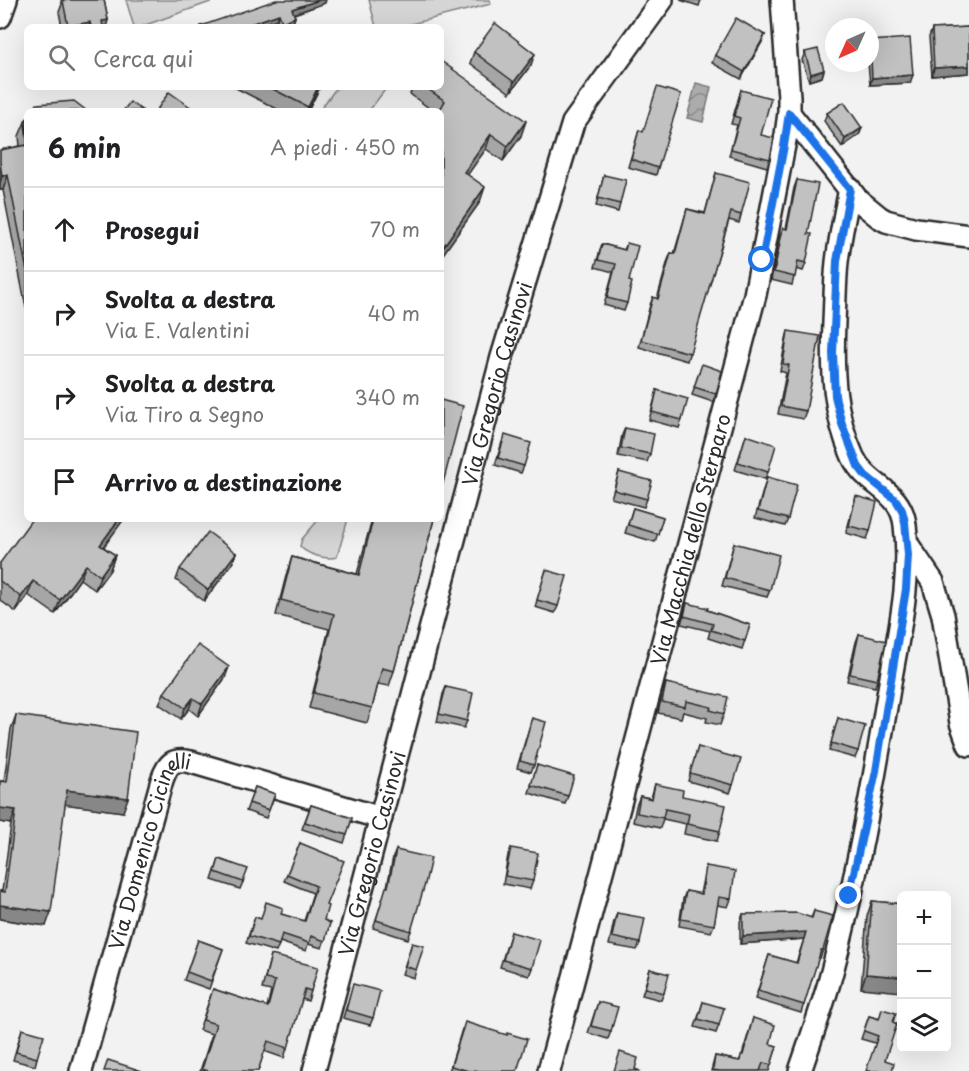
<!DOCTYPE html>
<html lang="it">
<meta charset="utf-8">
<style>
body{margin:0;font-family:"Playpen Sans",sans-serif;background:#f2f2f2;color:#202124}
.controls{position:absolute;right:18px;bottom:18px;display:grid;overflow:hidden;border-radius:9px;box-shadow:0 6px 24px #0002}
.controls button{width:54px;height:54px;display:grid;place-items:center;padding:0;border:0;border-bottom:2px solid #e0e0e0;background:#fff;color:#202124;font:30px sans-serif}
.compass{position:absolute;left:825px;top:18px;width:54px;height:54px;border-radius:50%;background:#fff;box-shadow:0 6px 24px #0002;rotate:225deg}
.stop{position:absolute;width:18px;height:18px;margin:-14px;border:4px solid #1a73e8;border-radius:50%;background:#fff}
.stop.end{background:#1a73e8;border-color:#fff;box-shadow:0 2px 6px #0008}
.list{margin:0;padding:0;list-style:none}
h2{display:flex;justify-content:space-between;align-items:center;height:78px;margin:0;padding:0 24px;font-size:26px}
h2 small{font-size:20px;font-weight:400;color:#757577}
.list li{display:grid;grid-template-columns:39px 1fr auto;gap:18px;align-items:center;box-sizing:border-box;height:84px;padding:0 24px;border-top:2px solid #e0e0e0}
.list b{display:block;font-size:22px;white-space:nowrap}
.list p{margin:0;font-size:20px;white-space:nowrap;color:#757577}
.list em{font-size:20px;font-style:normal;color:#757577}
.icon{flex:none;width:33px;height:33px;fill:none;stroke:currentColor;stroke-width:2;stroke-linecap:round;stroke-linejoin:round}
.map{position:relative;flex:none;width:969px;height:1071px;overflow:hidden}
.search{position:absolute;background:#fff;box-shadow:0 6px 24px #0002;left:24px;top:24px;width:420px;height:66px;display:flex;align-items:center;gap:15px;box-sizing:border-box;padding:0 21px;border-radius:9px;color:#757577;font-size:22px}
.panel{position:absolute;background:#fff;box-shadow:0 6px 24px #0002;left:24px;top:108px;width:420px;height:414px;border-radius:9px}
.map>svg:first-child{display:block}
.garden{fill:#d5d5d5;stroke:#808080;stroke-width:1.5}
.water{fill:url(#water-waves);stroke:#787878;stroke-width:1.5}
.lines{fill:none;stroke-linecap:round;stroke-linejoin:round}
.minor-casing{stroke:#2b2b2b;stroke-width:26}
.minor{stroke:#fff;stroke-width:21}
.wall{fill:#a6a6a6;stroke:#2b2b2b;stroke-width:1.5}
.shaded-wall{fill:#878787;stroke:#2b2b2b;stroke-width:1.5}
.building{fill:#c1c1c1;stroke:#2b2b2b;stroke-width:1.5}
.route{stroke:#1a73e8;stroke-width:8}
.labels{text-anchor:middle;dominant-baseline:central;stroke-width:6;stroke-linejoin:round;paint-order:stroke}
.street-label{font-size:20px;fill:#2b2b2b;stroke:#fff}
</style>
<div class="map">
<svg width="969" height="1071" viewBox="0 0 969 1071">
<defs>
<pattern id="water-waves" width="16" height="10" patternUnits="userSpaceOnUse" patternTransform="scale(1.5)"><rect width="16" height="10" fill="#ababab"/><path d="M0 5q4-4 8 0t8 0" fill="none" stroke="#8b8b8b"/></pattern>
</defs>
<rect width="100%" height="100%" fill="#f2f2f2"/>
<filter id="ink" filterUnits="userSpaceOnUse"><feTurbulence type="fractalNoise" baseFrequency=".0167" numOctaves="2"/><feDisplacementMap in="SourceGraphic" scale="12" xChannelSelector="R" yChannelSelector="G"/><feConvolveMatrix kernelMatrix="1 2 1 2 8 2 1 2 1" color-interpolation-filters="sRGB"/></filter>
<g filter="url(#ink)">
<!-- garden -->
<g class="garden">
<path d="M126,0h90l-76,27h-6z"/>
<path d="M369,0h121l1,4 -92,23h-23z"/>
<path d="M337,87h50l-18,24h-50z"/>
<path d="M319,519h29l-11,38c-11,3 -30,-2 -37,-11l2,-7z"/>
</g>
<!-- water -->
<path class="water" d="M696,83l15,4 -8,35 -16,-4z"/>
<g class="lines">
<defs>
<g id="minor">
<path d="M0,17l6,-17"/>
<path d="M789,113l68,86 22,18 7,4 30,8 53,7"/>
<path d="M908,545l25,37 10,33 18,108 8,22"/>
<path id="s1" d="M81,1071l81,-291c6,-17 11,-22 29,-18l190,56"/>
<path id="s2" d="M314,1071l188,-714 71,-234 89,-123"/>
<path id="s3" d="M549,1071l206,-776 31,-160 3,-22v-16l-7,-97"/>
<path d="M800,1071c10,-29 20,-58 29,-88 26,-95 44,-196 60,-294 9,-54 23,-109 16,-164 -4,-36 -38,-38 -52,-68 -20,-44 -21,-87 -19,-135 1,-20 1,-40 3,-60 3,-25 8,-49 13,-73"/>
</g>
</defs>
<!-- minor casing -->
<use href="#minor" class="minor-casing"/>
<!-- minor -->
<use href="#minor" class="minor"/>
</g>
<!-- wall -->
<g class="wall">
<path d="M61,0h43l4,20 -2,7h-44l-3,-15 3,-8z"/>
<path d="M680,0h21l-2,6z"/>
<path d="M325,3l-31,11 1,3 -2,6 -13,4 -3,-8 -22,8h-54v-1z"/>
<path d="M969,27v46l-37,3 -3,-39 3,-8z"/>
<path d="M765,35l-3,7 -21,37 -29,-16 3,-8z"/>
<path d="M870,41l40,42 -40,2 -2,-22h2z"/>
<path d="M474,52l57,13 -21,28 -40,-30z"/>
<path d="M805,52l19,18 -2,7 -13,4 -7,-21z"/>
<path d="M234,87h86l-12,24h-27z"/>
<path d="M413,87h28l80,49 -18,25 -17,-12 -19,25 13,28 -39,55v-146h-8l-23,-17z"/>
<path d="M741,90l20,45 9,24 -3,8 -38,-11 8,-31 -6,-1z"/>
<path d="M827,113l35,15 -3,7 -17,12 -18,-26z"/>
<path d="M27,118v190h-1l-23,-118h-3v-40l20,-4 -1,-10 6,-14z"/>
<path d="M639,130l4,2 15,36 -2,7 -28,-8z"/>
<path d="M716,173l25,42 -2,8 -10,-3 -42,141 -48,-14 11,-42 3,-8 4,2 11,-39 3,-7 3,1 13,-45 18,4z"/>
<path d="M604,175l16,29 -2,8 -22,-6z"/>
<path d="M797,180l11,54 -2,29 -3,8 -7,-2 -4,16 -21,-5 9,-44 3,-8 3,1 8,-41z"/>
<path d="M627,243l2,38 -2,22 -3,8 -20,-6 9,-33 -18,-5 7,-23 22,6z"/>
<path d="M788,331l18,80 -3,8 -25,-5 8,-41 -6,-2 6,-32z"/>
<path d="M699,372l17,22 -3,8 -21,-7z"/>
<path d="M657,390l25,30 -3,8 -30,-8z"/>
<path d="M625,428l25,26 -3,8 -29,-6 4,-21z"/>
<path d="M746,435l22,37 -3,7 -30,-9z"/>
<path d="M502,442l22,24 -3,7 -26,-8z"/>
<path d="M619,472l28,27 -3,8 -33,-9z"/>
<path d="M767,477l21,42 -3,7 -30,-8z"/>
<path d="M856,496l14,35 -3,8 -21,-6z"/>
<path d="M633,508l30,9 -8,25 -30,-9z"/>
<path d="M372,519h62l-40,152 -5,15 -11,-2 -6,24 -5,15 -58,-15 20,-79 -53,-14 11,-43 5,-15 65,17z"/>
<path d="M734,543l36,47 -3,7 -45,-11z"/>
<path d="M104,547l11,8 -5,15 -15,20 -15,-11 -25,35 -27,-19 -12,17 -16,-12v-37z"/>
<path d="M236,553l-4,11 -28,37 -28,-21 4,-11z"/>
<path d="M546,570l12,36 -3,7 -20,-6z"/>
<path d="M687,603l20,7 43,15 -8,24 -34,-11 2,-7 -29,-7z"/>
<path d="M859,634l18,46 -2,7 -28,-6 9,-39z"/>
<path d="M225,678l-27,38 -9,-7 -8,10 -22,-15 5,-11z"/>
<path d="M666,683l58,31 -4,11 -14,-3 1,-4 -24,-6 -2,6 -23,-5 4,-19z"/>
<path d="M446,687l21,34 -3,7 -27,-6 6,-28z"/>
<path d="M16,715l107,97 -58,-8 -19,122 -46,-7v-28h2l9,-67 -11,-2v-41h4l7,-52z"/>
<path d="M532,718l2,47 -3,7 -14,-4z"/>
<path d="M838,718l20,33 -3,7 -26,-7z"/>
<path d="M698,747l35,38 -3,8 -42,-12z"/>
<path d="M537,765l31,31 -3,8 -36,-11z"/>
<path d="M655,784l27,12 38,35 -3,10 -33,-7 2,-10 -23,-5 -3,9 -27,-6 3,-16 4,-10 11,2z"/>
<path d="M255,787l20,7 -9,24 -20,-7z"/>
<path d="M311,805l41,13 -8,25 -42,-14z"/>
<path d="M300,843l26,62 -2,15 6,3 -8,25 -14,-4 -2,7 -26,-9 -4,10 -30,-9 9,-26 5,2 21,-5 23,7 9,-28 -29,-12z"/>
<path d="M511,848l22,33 -3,8 -27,-5 5,-29z"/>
<path d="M396,850l15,81 -3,8 -35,-11 14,-41 6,-30z"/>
<path d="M219,859l24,23 -3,7 -28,-9z"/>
<path d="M706,866l25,33 -3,8 -11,-2 -3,20 -3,7 -32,-6 4,-27 3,-8 14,3 4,-20z"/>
<path d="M872,901l30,3 -41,84 6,-72z"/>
<path d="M814,911l9,39 -3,8h-2l-17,55 -46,-14 14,-44 27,8 8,-24 -64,5v-22l3,-8 68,4z"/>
<path d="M617,913l23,30 -3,7 -28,-5 5,-24z"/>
<path d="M511,932l21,36 -3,8 -29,-9z"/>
<path d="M198,940l25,9 -14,40 -25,-9z"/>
<path d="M412,943l4,27 -2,8 -12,-4z"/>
<path d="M271,955l40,36 -3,10 -6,-2 -18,59 -20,-7 -6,20h-58l12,-37 -13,-4 14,-41 54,18 4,-16 -9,-2z"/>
<path d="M650,969l14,24 -3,7 -19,-5z"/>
<path d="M353,984l20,34 -3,7 -27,-7z"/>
<path d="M598,1002l13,29 -3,8 -20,-6z"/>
<path d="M703,1002l16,23 -3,8 -21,-6z"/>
<path d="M869,1016l24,6 -8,38 -10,-17 -14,-4z"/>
<path d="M753,1018l17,26 7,2 -8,25h-58l4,-15 24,5 3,-6z"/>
<path d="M22,1029l15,29 -2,8 -22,-6z"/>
<path d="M462,1029l45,6 10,36h-68z"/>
</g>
<!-- shaded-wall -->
<g class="shaded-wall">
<path d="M319,0h7l-1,3 -35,12 2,-6z"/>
<path d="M279,14l-2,5 -22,8h-14z"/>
<path d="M295,17l-2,6 -13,4 2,-5z"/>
<path d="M108,20l-2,7h-6l2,-6z"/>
<path d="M90,22l-2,5h-20v-1z"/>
<path d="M765,35l-3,7 -21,37 3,-7z"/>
<path d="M535,54l-4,11 -21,28 4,-11z"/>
<path d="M969,66v7l-37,3 2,-8z"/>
<path d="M824,70l-2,7 -13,4 2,-7z"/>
<path d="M913,75l-3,8 -40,2 2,-7z"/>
<path d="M318,87h2l-12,24h-2z"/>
<path d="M526,121l-5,15 -18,25 5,-15z"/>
<path d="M862,128l-3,7 -17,12 3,-8z"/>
<path d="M491,134l-5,15 -27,38 5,-15z"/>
<path d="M8,175l-5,15h-3v-7l2,-7z"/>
<path d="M485,187l-5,15 -39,55v-7z"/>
<path d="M119,519h5l-29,40 5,-14z"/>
<path d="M236,553l-4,11 -28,37 4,-11z"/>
<path d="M115,555l-5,15 -15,20 5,-14z"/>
<path d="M86,565l-6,14 -25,35 5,-14z"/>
<path d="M33,581l-5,14 -12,17 5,-15z"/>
<path d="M229,667l-4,11 -27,38 4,-12z"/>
<path d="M193,698l-4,11 -8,10 4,-11z"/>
<path d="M67,790l61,8 -5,14 -61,-8z"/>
<path d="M0,808l16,2 -5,14 -11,-2z"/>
<path d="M0,905l51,7 -5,14 -46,-7z"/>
<path d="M806,932l-2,7 -64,5 3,-8z"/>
<path d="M866,974l36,3v15l-41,-4z"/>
</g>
<!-- building -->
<g class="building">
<path d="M67,0h37l4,20 -6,1 1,6h-12l-1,-5 -22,4 -5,-25z"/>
<path d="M276,0h43l-27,9 3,8 -13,5 -3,-8 -38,13h-39l-1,-1z"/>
<path d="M736,18l29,17 -21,37 -29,-17z"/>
<path d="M495,23l40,31 -21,28 -40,-30z"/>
<path d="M969,27v39l-35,2 -2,-39z"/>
<path d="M910,38l3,37 -41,3 -2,-37z"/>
<path d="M818,49l6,21 -13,4 -6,-22z"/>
<path d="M441,61l85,60 -18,25 -17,-12 -27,38 21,15 -44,63v-139h-2l6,-10 -20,-14h16z"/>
<path d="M269,87h49l-10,20z"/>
<path d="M657,87l24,7 -23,74 -27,-9 8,-29 4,2z"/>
<path d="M741,90l30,8 -10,37 13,3 -4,21 -39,-10 9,-31 -6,-2z"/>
<path d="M169,92l27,19h-40z"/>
<path d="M74,101l13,10h-54l4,-7z"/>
<path d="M130,102l13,9h-20z"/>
<path d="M844,102l18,26 -17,11 -18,-26z"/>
<path d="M27,118v24l-2,-20z"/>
<path d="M27,145v126l-19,-96 -6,1 -2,-14v-12z"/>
<path d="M716,173l34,9 -9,33 -10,-3 -41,141 -49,-13 12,-43 5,2 13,-46 4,1 12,-45 18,5z"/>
<path d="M604,175l22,5 -6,24 -22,-6z"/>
<path d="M797,180l21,4 -10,50h4l-6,29 -8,-2 -3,16 -21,-5 9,-44 4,1z"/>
<path d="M627,243l11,3 -9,35 3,1 -5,21 -20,-5 9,-34 -18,-4 4,-16 23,6z"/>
<path d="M788,331l32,5 -14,75 -25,-5 8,-41 -6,-1z"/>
<path d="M702,364l20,7 -6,23 -22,-7z"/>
<path d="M657,390l31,9 -6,21 -30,-8z"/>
<path d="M441,400l22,6 -22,85z"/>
<path d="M625,428l29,6 -4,20 -29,-6z"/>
<path d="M505,435l26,8 -7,23 -26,-8z"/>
<path d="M746,435l30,10 -8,27 -30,-10z"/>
<path d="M619,472l33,9 -5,18 -33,-9z"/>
<path d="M767,477l30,8 -9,34 -30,-8z"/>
<path d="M856,496l21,6 -7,29 -21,-5z"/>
<path d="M633,508l30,9 -5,17 -30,-9z"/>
<path d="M32,519h87l-19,26 15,10 -15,21 -14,-11 -26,35 -27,-19 -12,16 -21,-16v-18z"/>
<path d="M373,519h61l-40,152 -12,-3 -10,40 -58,-15 20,-79 -53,-14 11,-43 67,18z"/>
<path d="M208,532l28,21 -28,37 -28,-21z"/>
<path d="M734,543l45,12 -9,35 -45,-12z"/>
<path d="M546,570l21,6 -9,30 -21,-6z"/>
<path d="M687,603l21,5 -1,2 43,15 -5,16 -34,-11 2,-6 -29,-8z"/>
<path d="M859,634l27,7 -9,39 -27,-6z"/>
<path d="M198,645l31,22 -27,37 -9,-6 -8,10 -21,-15z"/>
<path d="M666,683l62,14 -4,17 -14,-4 1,-3 -25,-6 -1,6 -23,-5z"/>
<path d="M446,687l27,6 -6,28 -28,-7z"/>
<path d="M16,715l120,17 -8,66 -61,-8 -16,122 -51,-7v-14l5,1 11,-82 -16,-2v-27l7,1z"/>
<path d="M532,718l14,4 -12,43 -14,-4z"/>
<path d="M838,718l27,8 -7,25 -27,-8z"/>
<path d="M698,747l43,12 -8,26 -43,-12z"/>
<path d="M537,765l37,11 -6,20 -37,-11z"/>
<path d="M655,784l28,6 -1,6 44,9 -6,26 -33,-7 2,-10 -24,-5 -2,9 -26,-5 3,-17 12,3z"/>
<path d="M255,787l20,7 -6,16 -20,-7z"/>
<path d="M311,805l41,13 -5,17 -42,-13z"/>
<path d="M300,843l44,18 -18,44 2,1 -4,14 6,3 -5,18 -14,-5 -2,7 -27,-9 -3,11 -30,-9 6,-19 6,2 5,-17 17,6 -2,6 24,7 11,-35 -29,-12z"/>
<path d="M511,848l27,5 -5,28 -28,-5z"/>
<path d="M396,850l35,8 -6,26 -14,47 -35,-11 10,-33h2z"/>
<path d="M219,859l29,10 -5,13 -28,-10z"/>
<path d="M706,866l29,5 -4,28 -12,-2 -5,28 -33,-6 5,-28 16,3z"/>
<path d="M872,901l30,3v73l-36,-3z"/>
<path d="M814,911l19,5 -10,34h-2l-17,55 -46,-14 11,-36 28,8 9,-31 -63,4v-22l54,-1 15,5z"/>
<path d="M617,913l28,5 -5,25 -28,-6z"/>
<path d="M511,932l29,8 -8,28 -29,-8z"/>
<path d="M198,940l25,9 -12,32 -24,-9z"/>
<path d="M412,943l12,3 -8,24 -11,-4z"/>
<path d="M271,955l47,12 -7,24 -6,-2 -17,59 -20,-7 -10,30h-49l-7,-2 14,-45 -13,-4 10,-31 55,18 7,-26 -10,-2z"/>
<path d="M650,969l19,5 -5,19 -19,-5z"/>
<path d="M353,984l27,7 -7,27 -27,-8z"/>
<path d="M598,1002l20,5 -7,24 -20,-5z"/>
<path d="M703,1002l21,6 -5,17 -21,-6z"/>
<path d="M882,1009l14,4 -3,9 4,2 -12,36 9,3 -2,8h-26l12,-35 -14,-5 5,-15 10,3z"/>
<path d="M753,1018l22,7 -5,19 7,2 -6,19 -8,-2 -3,8h-40l-7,-1 2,-14 25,5 1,-6h2z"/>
<path d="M465,1022l42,13v-2l20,6 -10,32h-38l-4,-1 -1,1h-5l-18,-5z"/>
<path d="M22,1029l22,6 -7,23 -21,-6z"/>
<path d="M620,1052l18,6 -3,11 5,2h-26z"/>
<path d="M108,1060l34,11h-38z"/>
</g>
</g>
<g class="lines" filter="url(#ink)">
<!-- route -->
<path class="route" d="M762,260l22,-114 5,-33 61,76 -13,72 -4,92 2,43 7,28 16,42 7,9 31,25 6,10 3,12 3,33 -2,34 -30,182 -27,125"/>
</g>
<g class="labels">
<!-- street labels -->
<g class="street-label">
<text stroke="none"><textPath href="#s2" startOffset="711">Via Gregorio Casinovi</textPath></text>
<text stroke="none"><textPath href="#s3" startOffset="550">Via Macchia dello Sterparo</textPath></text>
<text stroke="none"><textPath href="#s2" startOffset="225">Via Gregorio Casinovi</textPath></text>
<text stroke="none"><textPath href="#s1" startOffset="234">Via Domenico Cicinelli</textPath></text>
</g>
</g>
</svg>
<div class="controls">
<button>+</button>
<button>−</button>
<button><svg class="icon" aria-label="layers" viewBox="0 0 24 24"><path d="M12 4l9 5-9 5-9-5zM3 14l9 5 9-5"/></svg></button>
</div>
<svg class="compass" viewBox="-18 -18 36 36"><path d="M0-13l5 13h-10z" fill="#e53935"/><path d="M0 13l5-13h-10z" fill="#757577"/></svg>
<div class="stop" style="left:762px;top:260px"></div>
<div class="stop end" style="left:849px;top:896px"></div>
<div class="search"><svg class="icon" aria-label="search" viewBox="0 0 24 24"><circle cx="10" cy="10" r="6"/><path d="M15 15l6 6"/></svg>Cerca qui</div>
<section class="panel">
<h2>6 min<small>A piedi · 450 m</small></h2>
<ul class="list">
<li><svg class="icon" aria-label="ahead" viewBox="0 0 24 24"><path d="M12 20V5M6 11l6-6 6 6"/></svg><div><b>Prosegui</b></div><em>70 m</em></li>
<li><svg class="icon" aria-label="right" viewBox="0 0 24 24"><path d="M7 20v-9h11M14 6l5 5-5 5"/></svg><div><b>Svolta a destra</b><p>Via E. Valentini</p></div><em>40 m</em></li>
<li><svg class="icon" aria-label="right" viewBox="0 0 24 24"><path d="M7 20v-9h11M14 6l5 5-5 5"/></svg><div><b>Svolta a destra</b><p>Via Tiro a Segno</p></div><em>340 m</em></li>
<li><svg class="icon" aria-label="arrive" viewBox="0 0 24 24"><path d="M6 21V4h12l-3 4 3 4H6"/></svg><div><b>Arrivo a destinazione</b></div></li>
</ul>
</section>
</div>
